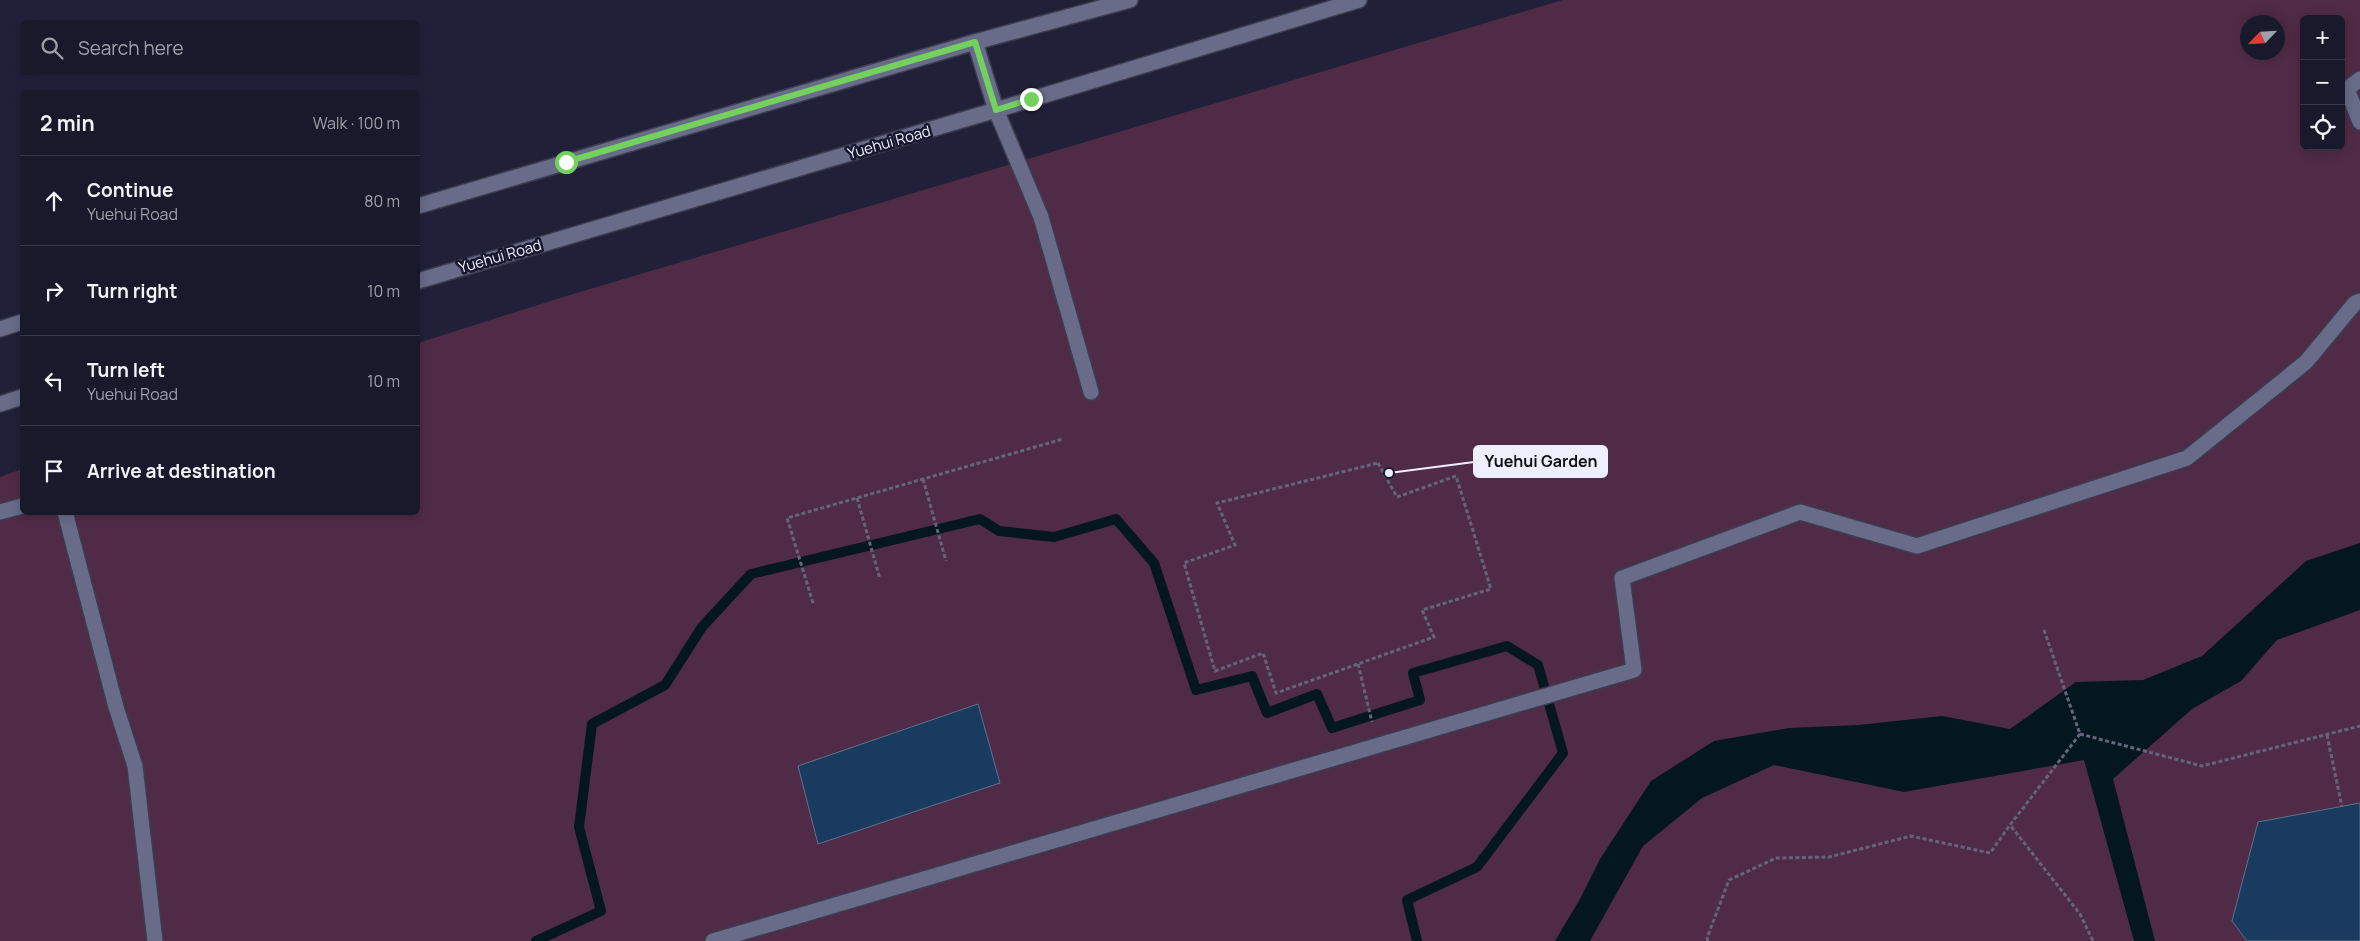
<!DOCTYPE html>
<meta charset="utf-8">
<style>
body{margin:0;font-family:Manrope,sans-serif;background:#212233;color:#f1f3f6}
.controls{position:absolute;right:15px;top:15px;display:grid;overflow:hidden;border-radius:8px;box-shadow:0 2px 12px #0003}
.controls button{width:45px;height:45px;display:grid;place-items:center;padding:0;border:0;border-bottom:1px solid #363847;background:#18192b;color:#f1f3f6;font:25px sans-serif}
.compass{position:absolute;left:2240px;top:15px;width:45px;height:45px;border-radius:50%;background:#18192b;box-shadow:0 2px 12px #0003;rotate:245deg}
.stop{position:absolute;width:15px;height:15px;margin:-11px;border:4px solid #73d25d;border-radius:50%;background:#fff}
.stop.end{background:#73d25d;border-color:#fff;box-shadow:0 1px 5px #0008}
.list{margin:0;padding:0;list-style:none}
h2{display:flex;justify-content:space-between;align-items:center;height:65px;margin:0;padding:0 20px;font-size:21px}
h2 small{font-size:16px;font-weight:400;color:#9fa0a9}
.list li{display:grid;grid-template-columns:32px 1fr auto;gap:15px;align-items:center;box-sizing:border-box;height:90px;padding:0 20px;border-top:1px solid #363847}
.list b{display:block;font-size:19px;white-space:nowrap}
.list p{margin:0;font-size:16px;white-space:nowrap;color:#9fa0a9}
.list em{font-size:16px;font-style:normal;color:#9fa0a9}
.icon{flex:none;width:28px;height:28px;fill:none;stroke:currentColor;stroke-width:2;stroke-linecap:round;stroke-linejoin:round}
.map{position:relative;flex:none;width:2360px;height:941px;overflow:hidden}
.search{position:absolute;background:#18192b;box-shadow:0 2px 12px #0003;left:20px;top:20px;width:400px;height:55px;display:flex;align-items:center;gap:12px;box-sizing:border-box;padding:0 18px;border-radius:8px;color:#9fa0a9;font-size:19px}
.panel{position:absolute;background:#18192b;box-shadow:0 2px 12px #0003;left:20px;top:90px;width:400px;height:425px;border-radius:8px}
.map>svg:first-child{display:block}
.green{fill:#502b47;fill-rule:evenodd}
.water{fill:#04171f}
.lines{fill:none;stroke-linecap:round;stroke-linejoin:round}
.stream{stroke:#04171f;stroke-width:10}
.building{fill:#193b60;stroke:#5d728a}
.lane-casing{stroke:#3c3c51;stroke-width:18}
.secondary-casing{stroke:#3c3c51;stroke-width:18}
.path{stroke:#64657a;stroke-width:3;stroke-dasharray:4 2.5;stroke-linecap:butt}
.lane{stroke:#696c88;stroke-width:15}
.secondary{stroke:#696c88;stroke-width:15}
.route{stroke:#73d25d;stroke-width:6}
.labels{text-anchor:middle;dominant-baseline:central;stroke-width:5;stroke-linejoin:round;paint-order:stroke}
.street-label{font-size:15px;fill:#eeeffd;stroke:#17182f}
.leader{fill:none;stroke:#eeeffd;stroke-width:2}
.callout-dot{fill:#eeeffd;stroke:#17182f;stroke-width:2}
.callout{fill:#eeeffd;stroke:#eeeffd;stroke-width:2}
.callout-label{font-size:16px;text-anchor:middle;font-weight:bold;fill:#111}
</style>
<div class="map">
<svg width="2360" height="941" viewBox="0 0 2360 941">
<rect width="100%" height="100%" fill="#202139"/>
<!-- green -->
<path class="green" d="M1563,0h797v941h-2360v-464l22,-8v43h396v-169l142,-45zM2304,19h37v127h-37zM2248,22h30v30h-30z"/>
<!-- water -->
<path class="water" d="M2360,543v67l-83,30 -36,41 -49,28 -79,70 42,162h-21l-50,-181 -180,32 -130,-27 -72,33 -59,48 -53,95h-35l25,-42 20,-40 51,-78 63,-40 75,-13 70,-3 83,-9 68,13 66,-47 67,-2 59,-24 104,-95z"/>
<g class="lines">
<!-- stream -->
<path class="stream" d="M536,941l65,-30 -22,-84 13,-103 73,-39 37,-58 49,-53 229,-55 19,12 55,6 62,-18 38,44 42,127 56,-14 15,37 50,-19 15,34 88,-28 -7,-27 94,-27 31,19 25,88 -86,114 -70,33 10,41"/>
</g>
<!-- building -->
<g class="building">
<path d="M978,704l22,79 -182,61 -20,-78z"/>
<path d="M2360,803v138h-113l-15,-20 26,-99z"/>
</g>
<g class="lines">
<defs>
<g id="lane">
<path d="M2360,79l-13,10 13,33"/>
<path d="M996,110l45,107 50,175"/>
<path d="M0,512l22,-6"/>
<path d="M65,512l51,195 19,59 20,175"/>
<path d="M713,941l921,-271 -12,-92 178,-66 117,34 270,-88 119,-96 49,-59 5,-2"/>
</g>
<g id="secondary">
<path d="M975,42l21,68"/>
<path d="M418,206l557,-164 155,-42"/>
<path d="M418,281l578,-171 363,-110"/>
<path d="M0,329l22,-7"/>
<path d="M0,404l22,-7"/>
</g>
</defs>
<!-- lane casing -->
<use href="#lane" class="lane-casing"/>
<!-- secondary casing -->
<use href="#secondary" class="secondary-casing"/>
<!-- path -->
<g class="path">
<path d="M1378,463l19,34 59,-21 35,113 -69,21 12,27 -158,56 -13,-40 -48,18 -31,-108 51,-18 -18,-42z"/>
<path d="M923,479l23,82"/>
<path d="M857,498l23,81"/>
<path d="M813,603l-26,-85 276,-79"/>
<path d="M2044,630l36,104"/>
<path d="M1358,664l14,58"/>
<path d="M2080,734l122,32 158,-40"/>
<path d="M2080,734l-70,91 70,89 13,27"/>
<path d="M2327,735l15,72"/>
<path d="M1708,941l-1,-3 22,-58 47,-22 53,-1 82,-21 79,17 20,-28"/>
</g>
<!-- lane -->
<use href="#lane" class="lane"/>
<!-- secondary -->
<use href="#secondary" class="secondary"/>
</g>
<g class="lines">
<!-- route -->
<path class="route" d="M566,162l409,-120 21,68 35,-11"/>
</g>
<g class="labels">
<!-- street labels -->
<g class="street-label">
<text transform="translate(889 142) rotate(-16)">Yuehui Road</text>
<text transform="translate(500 256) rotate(-16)">Yuehui Road</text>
</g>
</g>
<!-- callouts -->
<path class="leader" d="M1389 473L1474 462"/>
<circle class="callout-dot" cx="1389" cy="473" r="5"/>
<rect class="callout" x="1474" y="446" width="133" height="31" rx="5"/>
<g class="callout-label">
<text x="1541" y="467">Yuehui Garden</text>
</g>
</svg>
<div class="controls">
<button>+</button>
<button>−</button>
<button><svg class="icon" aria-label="locate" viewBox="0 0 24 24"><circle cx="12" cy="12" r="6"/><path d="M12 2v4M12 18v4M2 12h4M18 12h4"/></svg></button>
</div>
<svg class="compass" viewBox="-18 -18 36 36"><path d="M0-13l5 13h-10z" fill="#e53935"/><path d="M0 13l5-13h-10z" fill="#9fa0a9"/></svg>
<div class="stop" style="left:566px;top:162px"></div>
<div class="stop end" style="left:1031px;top:99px"></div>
<div class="search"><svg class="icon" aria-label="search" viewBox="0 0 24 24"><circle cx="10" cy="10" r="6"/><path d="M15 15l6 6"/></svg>Search here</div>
<section class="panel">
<h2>2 min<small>Walk · 100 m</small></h2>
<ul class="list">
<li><svg class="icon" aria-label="ahead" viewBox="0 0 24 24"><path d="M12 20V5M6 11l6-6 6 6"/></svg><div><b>Continue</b><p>Yuehui Road</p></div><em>80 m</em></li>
<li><svg class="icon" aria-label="right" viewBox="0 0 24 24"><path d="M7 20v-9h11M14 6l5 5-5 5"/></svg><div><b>Turn right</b></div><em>10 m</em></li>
<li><svg class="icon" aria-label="left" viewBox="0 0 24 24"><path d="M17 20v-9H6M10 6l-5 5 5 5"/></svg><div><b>Turn left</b><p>Yuehui Road</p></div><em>10 m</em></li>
<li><svg class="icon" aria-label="arrive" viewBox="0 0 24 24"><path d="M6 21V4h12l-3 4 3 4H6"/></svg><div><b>Arrive at destination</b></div></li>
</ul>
</section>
</div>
